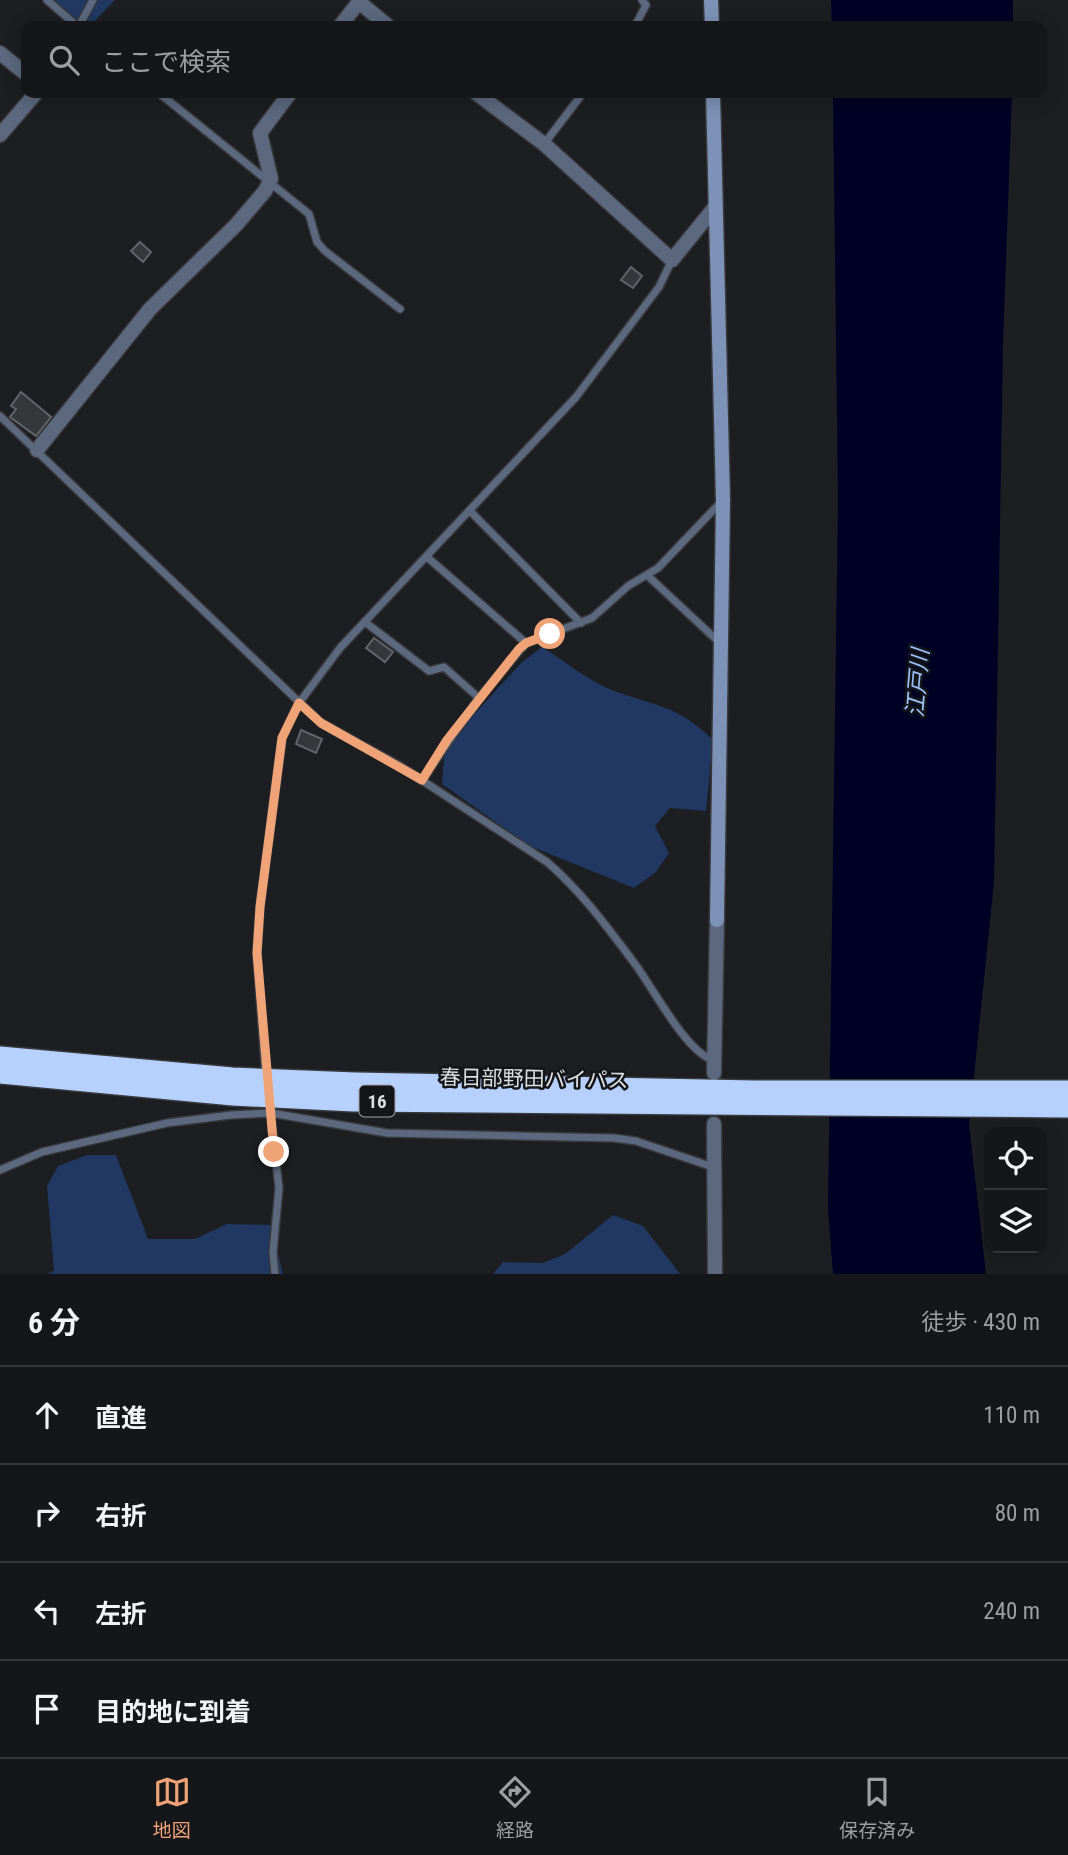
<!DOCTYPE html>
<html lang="ja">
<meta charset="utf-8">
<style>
body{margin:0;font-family:"Roboto Condensed","Noto Sans JP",sans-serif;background:#222326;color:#f1f3f6}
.controls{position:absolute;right:21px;bottom:21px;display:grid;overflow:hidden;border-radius:14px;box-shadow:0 4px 18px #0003}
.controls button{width:63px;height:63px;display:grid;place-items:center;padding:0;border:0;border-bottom:2px solid #343538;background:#151619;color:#f1f3f6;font:35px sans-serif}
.stop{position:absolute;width:21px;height:21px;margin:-16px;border:5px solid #efa376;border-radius:50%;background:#fff}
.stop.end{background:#efa376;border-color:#fff;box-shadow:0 2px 7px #0008}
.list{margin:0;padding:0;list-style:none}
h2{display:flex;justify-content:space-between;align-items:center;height:91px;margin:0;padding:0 28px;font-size:30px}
h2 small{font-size:23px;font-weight:400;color:#9d9fa2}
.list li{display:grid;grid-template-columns:46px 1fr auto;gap:21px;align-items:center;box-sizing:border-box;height:98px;padding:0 28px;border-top:2px solid #343538}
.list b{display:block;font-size:26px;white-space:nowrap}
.list em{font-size:23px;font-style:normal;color:#9d9fa2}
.icon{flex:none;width:38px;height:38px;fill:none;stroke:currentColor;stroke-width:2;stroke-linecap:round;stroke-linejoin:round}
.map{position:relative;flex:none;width:1068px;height:1274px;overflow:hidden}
.search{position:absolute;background:#151619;box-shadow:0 4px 18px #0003;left:21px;right:21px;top:21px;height:77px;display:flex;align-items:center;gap:18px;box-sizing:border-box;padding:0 24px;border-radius:14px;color:#9d9fa2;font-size:26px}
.sheet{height:483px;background:#151619}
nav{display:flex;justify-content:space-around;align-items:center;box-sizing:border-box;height:98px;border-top:2px solid #343538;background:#151619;font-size:19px;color:#9d9fa2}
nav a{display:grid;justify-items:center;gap:4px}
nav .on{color:#efa376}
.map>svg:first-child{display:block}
.green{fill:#213862}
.water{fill:#000025}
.building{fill:#35373b;stroke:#616468;stroke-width:2}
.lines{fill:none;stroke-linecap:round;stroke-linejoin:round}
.lane-casing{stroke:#37393c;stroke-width:10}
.street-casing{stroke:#37393c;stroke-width:17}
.secondary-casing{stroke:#37393c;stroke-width:17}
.highway-casing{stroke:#37393c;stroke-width:24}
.lane{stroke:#5b687e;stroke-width:7}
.street{stroke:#5b687e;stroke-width:14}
.secondary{stroke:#7d92b6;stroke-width:14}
.highway{stroke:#b7d1fe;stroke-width:21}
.route{stroke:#efa376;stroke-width:9}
.labels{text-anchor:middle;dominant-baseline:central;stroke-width:5;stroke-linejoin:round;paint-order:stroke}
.shield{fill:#131518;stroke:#a0a2a4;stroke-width:2}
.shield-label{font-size:19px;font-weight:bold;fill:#dcdee0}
.street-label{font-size:21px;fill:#dcdee0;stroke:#131518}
.water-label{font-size:23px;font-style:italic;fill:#9dc0fb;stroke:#131518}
</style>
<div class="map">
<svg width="1068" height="1274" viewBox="0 0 1068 1274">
<rect width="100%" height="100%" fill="#1c1e21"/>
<!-- green -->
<g class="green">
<path d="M41,0h74l-25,26h-6z"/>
<path d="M542,647c21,13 43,31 65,41 44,18 69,15 106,52l-7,71 -36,-3 -15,18 14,27 -13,19 -22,16 -104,-42 -88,-62 3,-38 76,-83z"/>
<path d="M87,1155h29l32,84h47l32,-15 44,1 12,49h-236l7,-3 -7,-85 11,-20z"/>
<path d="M613,1215l30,11 37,48h-187l10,-12 40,1 22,-9z"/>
</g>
<!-- water -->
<g class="water">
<path d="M831,0h182v26h-181z"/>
<path d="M833,93h179l-9,250 -9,539 -25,243 17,149h-153l-5,-66 10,-707z"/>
</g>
<!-- building -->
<g class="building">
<path d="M140,242l11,10 -8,10 -12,-11z"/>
<path d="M631,267l11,9 -9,12 -12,-8z"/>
<path d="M21,392l30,25 -15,19 -26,-19 6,-8 -5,-3z"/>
<path d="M374,638l19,14 -8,10 -19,-14z"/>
<path d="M301,730l21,9 -6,14 -20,-9z"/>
</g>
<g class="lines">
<defs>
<g id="lane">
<path d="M47,0l30,26"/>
<path d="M79,26l14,-26"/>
<path d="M635,26l11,-21 -4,-5"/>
<path d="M159,93l150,121 8,28 8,9 75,58"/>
<path d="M544,144l39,-51"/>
<path d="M0,416l321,307 79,43 147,96c34,29 61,66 88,102 18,24 51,88 78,96"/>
<path d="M471,512l110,111"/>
<path d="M427,557l99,86"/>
<path d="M648,576l72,67"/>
<path d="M365,622l64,49 15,-4 35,31"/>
<path d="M422,780l57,-82 47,-55 66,-25 36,-32 30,-18 64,-67"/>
<path d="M266,1079l-9,-126 3,-46 22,-169 17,-35 41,-55 236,-251 83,-110 13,-27"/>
<path d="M269,1101l10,87 -6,64 2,22"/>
<path d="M0,1170l42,-18 43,-10 82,-19 64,-8 40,-2 116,20 227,5 22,3 77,26"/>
</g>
<g id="street">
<path d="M340,26l19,-24 29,24"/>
<path d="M0,53l26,21"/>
<path d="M476,93l68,51 128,116 43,-53"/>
<path d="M0,135l36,-42"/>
<path d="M37,450l113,-141 86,-84 29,-34 6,-12 -11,-46 30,-40"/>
<path d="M714,1073l3,-153"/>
<path d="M714,1124l1,150"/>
</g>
<g id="secondary">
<path d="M711,0l1,26"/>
<path d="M713,93l10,407 -6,420"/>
</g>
<g id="highway">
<path d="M0,1057l232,21 123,5 399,8h314"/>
<path d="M0,1073l233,22 121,6 714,6"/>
</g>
</defs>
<!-- lane casing -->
<use href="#lane" class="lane-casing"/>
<!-- street casing -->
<use href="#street" class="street-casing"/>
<!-- secondary casing -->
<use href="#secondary" class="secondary-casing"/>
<!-- highway casing -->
<use href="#highway" class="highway-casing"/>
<!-- lane -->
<use href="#lane" class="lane"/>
<!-- street -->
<use href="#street" class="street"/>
<!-- secondary -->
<use href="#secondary" class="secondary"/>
<!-- highway -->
<use href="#highway" class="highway"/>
</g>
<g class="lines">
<!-- route -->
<path class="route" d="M274,1152l-17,-199 3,-46 22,-169 17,-35 22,20 101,57 25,-40 72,-91 7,-6 24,-9"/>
</g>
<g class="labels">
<!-- shield labels -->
<rect class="shield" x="359.5" y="1085.5" width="35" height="31" rx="5"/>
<g class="shield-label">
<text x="377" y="1101">16</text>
</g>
<!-- street labels -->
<g class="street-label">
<text transform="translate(534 1079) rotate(1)">春日部野田バイパス</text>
</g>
<!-- water labels -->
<g class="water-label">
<text transform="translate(918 683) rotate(-85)">江戸川</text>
</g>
</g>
</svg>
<div class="controls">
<button><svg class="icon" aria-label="locate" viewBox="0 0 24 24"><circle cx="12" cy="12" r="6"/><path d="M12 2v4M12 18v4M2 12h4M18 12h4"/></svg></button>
<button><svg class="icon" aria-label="layers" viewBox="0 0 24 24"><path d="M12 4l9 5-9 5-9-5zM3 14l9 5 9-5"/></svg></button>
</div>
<div class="stop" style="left:550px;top:634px"></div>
<div class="stop end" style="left:274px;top:1152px"></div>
<div class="search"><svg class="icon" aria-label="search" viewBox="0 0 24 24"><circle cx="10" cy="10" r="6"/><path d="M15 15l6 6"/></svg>ここで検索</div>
</div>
<section class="sheet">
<h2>6 分<small>徒歩 · 430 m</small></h2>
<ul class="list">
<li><svg class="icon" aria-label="ahead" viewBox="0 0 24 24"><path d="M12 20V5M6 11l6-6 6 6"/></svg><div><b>直進</b></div><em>110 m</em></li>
<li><svg class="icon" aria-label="right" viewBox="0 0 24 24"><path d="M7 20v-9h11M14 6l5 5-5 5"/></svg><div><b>右折</b></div><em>80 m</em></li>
<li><svg class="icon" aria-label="left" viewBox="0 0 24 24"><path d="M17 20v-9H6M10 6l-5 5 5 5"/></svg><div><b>左折</b></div><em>240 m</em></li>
<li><svg class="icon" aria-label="arrive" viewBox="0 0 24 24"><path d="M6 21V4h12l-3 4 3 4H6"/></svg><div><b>目的地に到着</b></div></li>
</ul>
</section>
<nav>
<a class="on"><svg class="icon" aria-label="map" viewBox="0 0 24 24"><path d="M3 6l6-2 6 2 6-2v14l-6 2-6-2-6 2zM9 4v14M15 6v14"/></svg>地図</a>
<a><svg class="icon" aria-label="directions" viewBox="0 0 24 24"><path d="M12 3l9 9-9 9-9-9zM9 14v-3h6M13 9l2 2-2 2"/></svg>経路</a>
<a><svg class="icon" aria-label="saved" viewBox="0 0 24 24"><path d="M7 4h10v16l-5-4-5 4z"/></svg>保存済み</a>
</nav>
